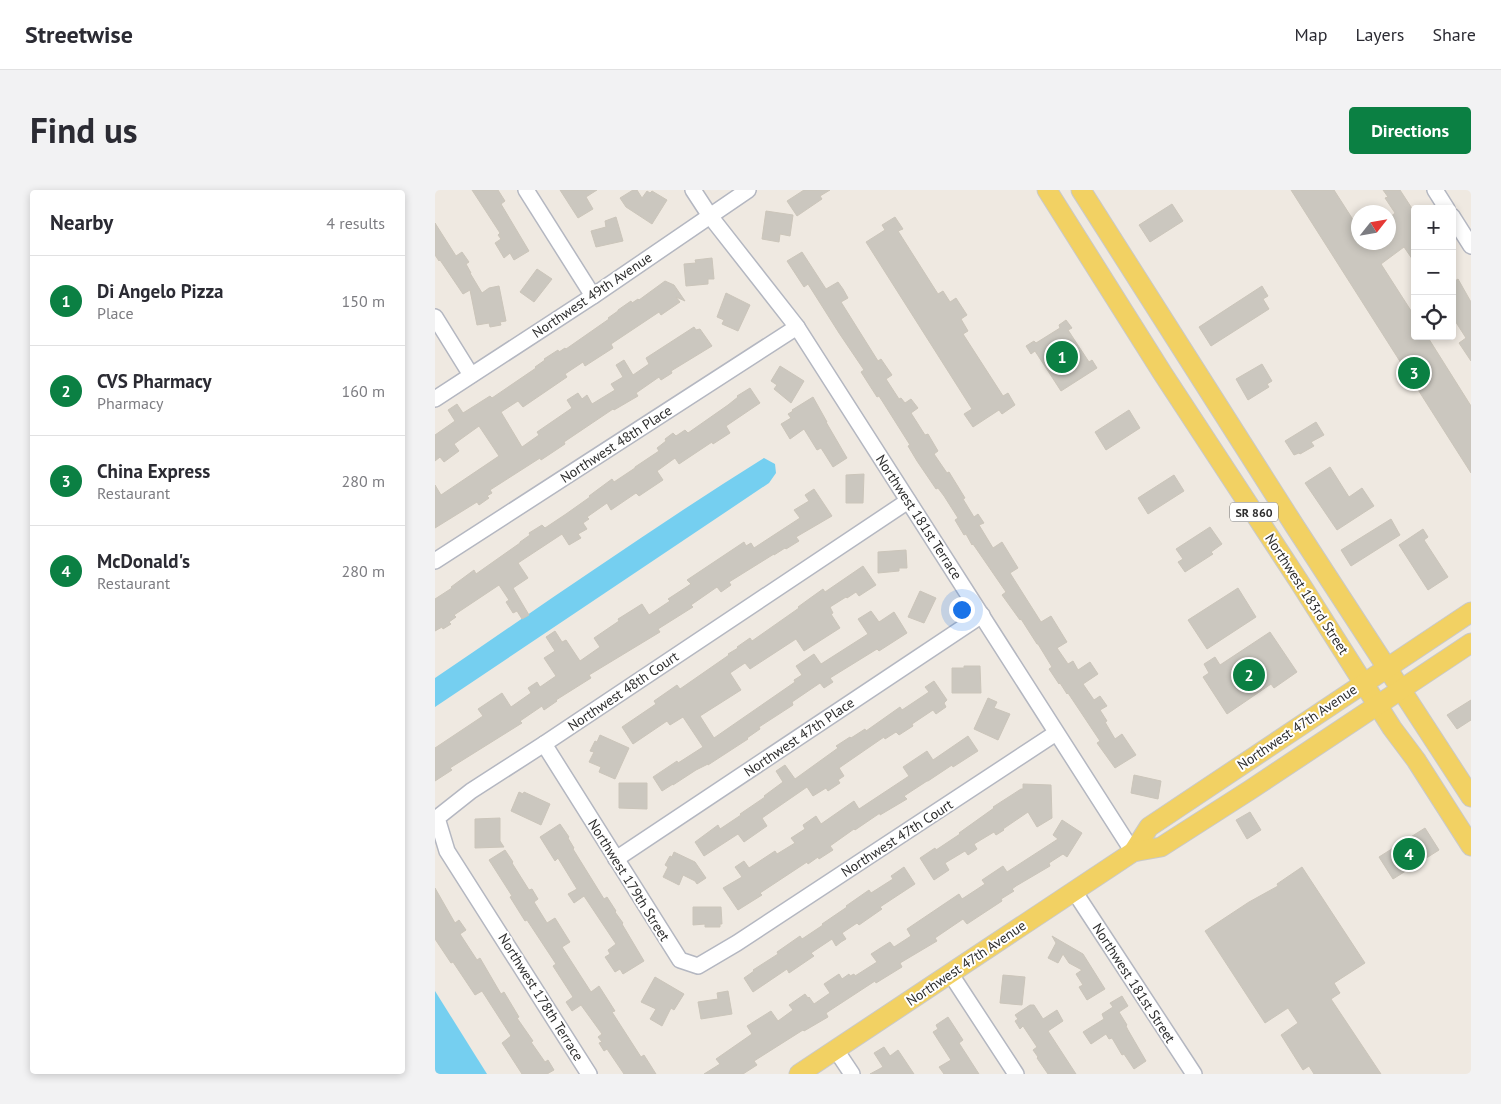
<!DOCTYPE html>
<meta charset="utf-8">
<style>
body{margin:0;font-family:"PT Sans",sans-serif;background:#f2f2f3;color:#2b2b33}
.controls{position:absolute;right:15px;top:15px;display:grid;overflow:hidden;border-radius:5px;box-shadow:0 2px 8px #0003}
.controls button{width:45px;height:45px;display:grid;place-items:center;padding:0;border:0;border-bottom:1px solid #e1e1e2;background:#fff;color:#2b2b33;font:25px sans-serif}
.compass{position:absolute;left:916px;top:15px;width:45px;height:45px;border-radius:50%;background:#fff;box-shadow:0 2px 8px #0003;rotate:59deg}
.you{position:absolute;left:526px;top:419px;width:18px;height:18px;margin:-12px;border:4px solid #fff;border-radius:50%;background:#1a73e8;box-shadow:0 0 0 8px #1a73e833}
.badge{display:grid;place-items:center;width:32px;height:32px;border-radius:50%;background:#0b8043;color:#fff;font-size:16px;font-weight:700}
.pin{position:absolute;translate:-50% -50%;border:2px solid #fff;box-shadow:0 1px 5px #0006}
.list{margin:0;padding:0;list-style:none}
h2{display:flex;justify-content:space-between;align-items:center;height:65px;margin:0;padding:0 20px;font-size:21px}
h2 small{font-size:16px;font-weight:400;color:#7c7c81}
.list li{display:grid;grid-template-columns:32px 1fr auto;gap:15px;align-items:center;box-sizing:border-box;height:90px;padding:0 20px;border-top:1px solid #e1e1e2}
.list b{display:block;font-size:19px;white-space:nowrap}
.list p{margin:0;font-size:16px;white-space:nowrap;color:#7c7c81}
.list em{font-size:16px;font-style:normal;color:#7c7c81}
.icon{flex:none;width:28px;height:28px;fill:none;stroke:currentColor;stroke-width:2;stroke-linecap:round;stroke-linejoin:round}
.map{position:relative;flex:none;width:1036px;height:884px;overflow:hidden;border-radius:5px}
header{display:flex;align-items:center;gap:30px;box-sizing:border-box;height:70px;padding:0 25px;background:#fff;border-bottom:1px solid #e1e1e2}
header strong{font-size:24px}
nav{display:flex;gap:28px;margin-inline-start:auto;font-size:18px}
.intro{display:flex;align-items:center;justify-content:space-between;box-sizing:border-box;height:120px;padding:0 30px}
h1{margin:0;font-size:35px}
.button{padding:12px 22px;border-radius:5px;background:#0b8043;color:#fff;font-size:18px;font-weight:700}
main{display:flex;gap:30px;padding:0 30px}
aside{flex:1;background:#fff;border-radius:5px;box-shadow:0 2px 8px #0003}
.map>svg:first-child{display:block}
.water{fill:#75cff0}
.building{fill:#cbc7bf;stroke:#cbc5ba}
.lines{fill:none;stroke-linecap:round;stroke-linejoin:round}
.minor-casing{stroke:#b4b7c1;stroke-width:18}
.major-casing{stroke:#c9c9c9;stroke-width:21}
.minor{stroke:#fff;stroke-width:15}
.major{stroke:#f2d163;stroke-width:19}
.labels{text-anchor:middle;dominant-baseline:central;stroke-width:4;stroke-linejoin:round;paint-order:stroke}
.shield{fill:#fff;stroke:#6d6d6d;stroke-width:1}
.shield-label{font-size:12px;font-weight:bold;fill:#2e2e2e}
.street-label{font-size:14px;fill:#2e2e2e;stroke:#fff}
</style>
<header>
<strong>Streetwise</strong>
<nav><a>Map</a><a>Layers</a><a>Share</a></nav>
</header>
<div class="intro"><h1>Find us</h1><a class="button">Directions</a></div>
<main>
<aside>
<h2>Nearby<small>4 results</small></h2>
<ul class="list">
<li><span class="badge">1</span><div><b>Di Angelo Pizza</b><p>Place</p></div><em>150 m</em></li>
<li><span class="badge">2</span><div><b>CVS Pharmacy</b><p>Pharmacy</p></div><em>160 m</em></li>
<li><span class="badge">3</span><div><b>China Express</b><p>Restaurant</p></div><em>280 m</em></li>
<li><span class="badge">4</span><div><b>McDonald's</b><p>Restaurant</p></div><em>280 m</em></li>
</ul>
</aside>
<div class="map">
<svg width="1036" height="884" viewBox="0 0 1036 884">
<rect width="100%" height="100%" fill="#efe9e1"/>
<!-- water -->
<g class="water">
<path d="M329,268l11,6 1,9 -7,10 -334,224v-29c109,-74 217,-150 329,-220z"/>
<path d="M0,801l52,83h-52z"/>
</g>
<!-- building -->
<g class="building">
<path d="M37,0h26l7,11 -4,3 28,47 -15,9 -4,-7 -6,5 -9,-15 6,-4 -3,-4 2,-2z"/>
<path d="M125,0h37l-11,7 7,12 -15,9z"/>
<path d="M198,0h4l5,8 5,-7 3,2 2,-2 15,9 -15,24 -26,-17 -6,-9z"/>
<path d="M369,0h26l-10,6 2,3 -25,17 -10,-15z"/>
<path d="M856,0h43l25,39v13h8l6,9 11,-9h5v-24l6,-5 -10,-15 3,-1 -5,-7h17l15,23v50l-11,-16 -23,17 34,53v19h12l44,70v67z"/>
<path d="M737,14l11,17 -33,21 -11,-17z"/>
<path d="M331,21l27,4 -3,21 -10,-2 -1,8 -17,-3z"/>
<path d="M181,27l7,24 -27,6 -5,-16 15,-4 -1,-6z"/>
<path d="M460,27l8,12 -5,2 40,63 5,-3 7,11 6,-4 11,17 -6,4 7,12 -5,3 40,62 5,-3 7,12 -13,9 -3,-4 -26,17 -9,-13 8,-5 -106,-167 19,-12 -3,-5z"/>
<path d="M0,33l21,33 6,-4 7,10 -3,2 5,9h-1l12,20 7,-5 10,-2 7,35 -6,1 1,3 -11,2 -1,-4 -12,2 -7,-35 -7,4 -23,-34 -1,1 -4,-6z"/>
<path d="M367,62l24,37 12,-7 5,7 5,9 -7,4 37,59 3,-2 11,16 -6,4 13,20 2,-1 4,5 6,-4 7,9 -7,5 14,22 3,-1 10,17 -4,3 13,19 2,-1 16,26 -2,1 11,18 4,-3 6,9 -5,2 14,23 9,-6 16,26 -8,5 31,49 10,-6 16,26 -10,6 11,16 5,-3 5,9 12,-8 8,12 -15,10 11,16 6,-4 7,10 -7,4 7,11 -2,1 10,17 7,-5 14,21 -21,13 -18,-25 3,-2 -32,-48 -1,1 -7,-11 -1,1 -10,-15 3,-2 -14,-23h-1l-16,-25 -1,1 -18,-25 4,-3 -33,-48 -1,1 -6,-11 -2,1 -9,-15 3,-2 -14,-22 -6,-8 -2,1 -19,-28 -9,-15 2,-1 -31,-49 -2,1 -16,-25 3,-2 -25,-37 -31,-49 -4,3 -17,-26z"/>
<path d="M277,68l2,21h-6v5l-22,2 -2,-22 12,-1 -1,-3z"/>
<path d="M102,79l15,10 -18,23 -14,-10z"/>
<path d="M1023,89l13,23v59l-12,-18 7,-5 -14,-22v-33z"/>
<path d="M230,91l9,4 11,16 -9,-4 4,5 -19,13 -2,-3 -48,32 2,4 -28,18 -2,-4 -18,12 2,3 -44,30 -5,-6 -17,11 21,35 17,-12 -2,-3 35,-24 -5,-8 11,-7 4,6 5,-4 5,9 23,-14 -4,-6 12,-7 -7,-12 8,-5 9,15 16,-11 -3,-6 48,-31 2,3 4,-1 12,17 -41,25 1,2 -11,7 -2,-3 -23,16 2,3 -24,14 -1,-1 -49,33 1,2 -24,16 -1,-2 -50,32 2,3 -5,3 2,2 -10,7 -2,-3 -42,26v-43l6,10 58,-39 -20,-30 -25,18 5,7 -15,11 -4,-5 -5,4v-26l20,-14 -7,-11 9,-6 6,9 27,-17 2,2 44,-30 -1,-1 10,-7 -1,-1 14,-9 1,2 6,-4 1,1 43,-30 -1,-1 10,-7v-1l13,-9 1,2 6,-4 1,1z"/>
<path d="M827,96l6,10 -5,3 6,10 -58,37 -12,-19z"/>
<path d="M291,103l24,12 -12,26 -16,-7 2,-4 -7,-3z"/>
<path d="M631,130l6,8 -4,2 21,32 3,-2 5,8 -36,23 -26,-40 -4,3 -5,-8 8,-5 2,2 24,-15 -1,-3z"/>
<path d="M827,174l10,17 -5,3 2,3 -21,13 -12,-21z"/>
<path d="M345,176l24,15 -13,22 -17,-14 3,-4 -6,-4z"/>
<path d="M315,198l10,15 -34,23 4,7 -17,11 -1,-2 -33,22 -4,-6 -18,13 6,9 -24,16 -3,-3 -25,17 -4,-7 -20,14 2,2 -6,4 4,6 -9,5 3,4 -12,7 -7,-11 -44,29 10,15 -15,10 16,27 -7,4 -5,-8 -4,2 -7,-11 3,-2 -10,-15 -45,30 2,2 -7,5 2,2 -8,5 -1,-2 -7,4v-32l17,-11 -1,-1 23,-17 2,4 44,-31v-1l10,-7 -1,-2 13,-8 3,3 21,-14 24,-17 -1,-1 23,-17 2,3 21,-14v-1l24,-16 -2,-3 9,-7 -1,-2 8,-6 3,3 9,-6 3,3 40,-28 10,-8 -1,-1z"/>
<path d="M378,207l14,25h-1l21,36 -14,9 -12,-19 -4,2 -13,-21 -14,10 -9,-15 10,-6 -3,-4 5,-3 -1,-1z"/>
<path d="M694,220l11,18 -34,22 -11,-18z"/>
<path d="M881,232l8,13 -13,7 3,4 -14,8 -1,-1 -5,2 -9,-14z"/>
<path d="M895,277l19,30 13,-9 12,18 -37,24 -32,-47z"/>
<path d="M429,284l-1,29h-17v-28z"/>
<path d="M739,285l10,16 -36,23 -10,-16z"/>
<path d="M379,299l18,27 -36,21 3,4 -13,8 -1,-1 -11,7v-1l-45,28 2,3 -10,7 -4,-5 -26,18 2,2 -35,22 2,3 -71,43 2,3 -35,22 1,1 -13,9 -2,-4 -22,15 2,2 -72,45 2,2 -17,11v-33l48,-32 -5,-7 24,-16 9,14 20,-14 -3,-5 9,-6 3,5 16,-11 -12,-18 11,-7 -9,-14 9,-6 7,11 4,-2 14,21 20,-14 -6,-9 25,-17 -1,-2 24,-15 7,11 21,-14 -2,-2 23,-15 -4,-4 57,-38 2,4 5,-3 3,5 46,-30 -6,-8 15,-9 -4,-6z"/>
<path d="M956,329l9,16 -49,31 -10,-16z"/>
<path d="M775,337l12,17 -11,8 2,2 -28,18 -7,-10 5,-3 -7,-10z"/>
<path d="M988,339l5,8 -4,3 24,37 -20,13 -29,-45z"/>
<path d="M471,360l1,18h-8v3l-21,2v-21z"/>
<path d="M428,376l13,19 -17,11 -3,-4 -9,6 -1,-1 -16,10 3,6 -2,1 9,14 -36,23 -8,-12 -46,30 -5,-6 -15,10 11,17 -41,26 14,22 81,-56 -1,-2 8,-5 -6,-9 18,-12 7,10 47,-30 -10,-15 13,-8 8,11 15,-10 13,21 -28,18 -2,-2 -47,29 3,4 -9,6 -4,-5 -28,19 1,3 -34,22 1,2 -13,9 1,1 -40,26v-1l-12,6 -23,15v-1l-11,7 -9,-14 24,-16 1,2 25,-16 -20,-30 -13,8 -3,-4 -34,23 -11,-17 34,-23 -2,-3 23,-16 3,4 49,-34 -1,-1 10,-6 -1,-1 13,-9 2,3 47,-33 -1,-1 11,-8 14,-10 2,3z"/>
<path d="M803,398l18,29 -49,32 -19,-29z"/>
<path d="M485,401l16,7 -12,25 -16,-6z"/>
<path d="M835,442l27,40 -23,16 -3,-4 -44,30 -24,-37 6,-4 -5,-9 11,-7 5,8z"/>
<path d="M529,476h16l1,27h-29v-25h12z"/>
<path d="M499,491l13,19 -3,3 2,4 -10,7 -3,-4 -21,14 1,2 -14,9 -3,-3 -11,7 -1,-2 -45,31 5,8 -6,4 2,3 -12,8 -2,-3 -13,8 -6,-9 -45,31 5,8 -23,16 -6,-8 -34,22 -9,-14 23,-17 2,4 21,-14 -1,-1 25,-17 -1,-1 19,-14 -7,-11 9,-6 10,14 43,-31 -2,-2 14,-9 1,1 14,-9 1,2 34,-24 2,3 27,-18 -4,-5z"/>
<path d="M553,508l9,4 -3,6 16,6 -12,26 -24,-11z"/>
<path d="M1036,510v20l-14,9 -10,-14z"/>
<path d="M165,545l29,13 -14,31 -16,-7 2,-5 -12,-5 5,-10 -4,-1 5,-10 2,1z"/>
<path d="M533,546l10,15 -25,16 -1,-2 -24,16h-1l-23,15 3,3 -27,16v-2l-25,17 -1,-1 -24,17 3,4 -14,9 -1,-2 -10,7 -1,-2 -47,31 2,2 -24,15 -15,-22 19,-11 -7,-10 9,-6 5,7 26,-17 2,3 18,-11 -4,-5 14,-9 -2,-4 13,-9 5,8 33,-23 5,8 50,-33 -6,-9 24,-16 6,9z"/>
<path d="M699,585l27,6 -3,18 -27,-6z"/>
<path d="M184,593h28v26l-28,-1z"/>
<path d="M588,594l28,1 1,33 -15,9 -9,-15 -25,17 1,1 -8,5 -2,-3 -20,12 3,5 -9,6 -3,-4 -20,12 4,7 -15,10 -14,-22 15,-10 1,2 24,-16 -1,-1 35,-25 -1,-1 28,-18h2z"/>
<path d="M84,602l4,2 1,-2 26,12 -9,21 -30,-14z"/>
<path d="M815,622l11,18 -14,9 -11,-19z"/>
<path d="M65,628v23l4,6 -29,1v-29z"/>
<path d="M627,630l20,13 -15,24 -4,-3 -14,9 1,3 -34,20 -4,3 2,2 -13,8 1,2 -35,23 -4,-5 -28,19 2,3 -37,22 2,4 -26,16 -1,-2 -49,32 2,4 -24,14 -1,-1 -49,31 3,4 -14,9h-39l16,-10 -4,-5 36,-25 -5,-8 24,-15 7,10 15,-11 -4,-5 16,-11 3,4 1,-1 5,7 16,-11 -6,-9 15,-10 3,5 7,-5 1,2 4,-2 1,2 22,-14 -6,-8 19,-12 4,5 17,-11 -4,-7 52,-35 3,5 23,-15 -3,-4 21,-14 4,6 51,-33 -5,-4z"/>
<path d="M125,634l9,13 -1,1 6,10 -1,1 31,50 3,-2 9,14 -1,1 8,11 -1,1 22,37 -21,13 -3,-5 -5,3 -10,-15 5,-3 -2,-4 8,-6 -32,-48 -10,7 -6,-9 9,-5 -19,-31 -3,3 -15,-24z"/>
<path d="M990,638l14,22 -46,29 -14,-22z"/>
<path d="M70,660l8,12 -1,1 17,27 3,-1 6,10 -4,3 13,21 8,-5 15,24 -8,5 29,45 8,-6 16,25 -3,1 29,45 3,-2 12,19h-32l-17,-25 -3,2 -5,-8 3,-1 -4,-5 4,-3 -21,-29 -9,6 -6,-9 7,-5 -20,-31 3,-2 -29,-44 -2,1 -15,-24 2,-1 -23,-36z"/>
<path d="M239,662l21,10 11,16 -9,6 -2,-3 -12,-6 -4,10 -16,-8 5,-10 -3,-2 5,-9 2,1z"/>
<path d="M469,677l11,17 -35,23 2,2 -23,16 -2,-2 -15,10 4,6 -5,3 -5,4 -4,-7 -21,14 3,3 -25,17 -2,-4 -34,23 -9,-14 10,-7 -1,-1 25,-16 -1,-2 23,-16 2,3 21,-14 -1,-1 25,-17 -1,-1 23,-16 2,3 22,-14 -2,-3z"/>
<path d="M867,677l63,96 -31,20 6,10 -9,6 50,75h-67l-5,-8 -6,4 -22,-35 17,-12 -10,-15 -23,15 -60,-92 44,-29 29,-16 -1,-2z"/>
<path d="M0,698l20,35 4,-3 7,10 -6,4 17,26 3,-2 21,36 3,-2 15,25 -2,1 16,23 -2,1 14,20 3,-2 6,10 -7,4h-25l-20,-31 9,-7 -29,-45 -7,4 -22,-33 -2,1 -16,-24z"/>
<path d="M258,717h28l1,17h-2v3h-15v-3l-12,1z"/>
<path d="M617,746l31,18 22,35 -18,11 -8,-13 4,-2 -7,-11 6,-4 -13,-7 -6,-9 -5,9 -10,-5 8,-15z"/>
<path d="M568,785l22,2 -3,28 -22,-2z"/>
<path d="M220,787l29,17 -10,16 -3,-2 -9,18 -12,-7 6,-10 -15,-7z"/>
<path d="M293,801l4,23 -31,5 -3,-17 20,-3 -1,-6z"/>
<path d="M687,806l6,10 -9,6 8,13 -1,1 2,4 18,31 -12,8 -10,-15 -2,1 -10,-17 -3,1 -3,-5 -15,10 -8,-12 21,-13 -2,-5 11,-7 -3,-4z"/>
<path d="M595,815h4l9,14 14,-9 6,11 -15,10 28,43h-28l-11,-16 1,-1 -5,-7 4,-3 -14,-21 -3,3 -5,-8 3,-2 -3,-4z"/>
<path d="M513,827l15,23 -4,3 20,31h-35l-5,-7 12,-7 -18,-28 5,-3 -2,-4z"/>
<path d="M449,857l6,9 8,-6 16,24h-44l13,-7 -9,-14z"/>
</g>
<g class="lines">
<defs>
<g id="minor">
<path d="M91,0l67,106"/>
<path d="M258,0l17,26 87,111 336,525"/>
<path d="M1000,0l12,19"/>
<path d="M1017,26l19,30"/>
<path d="M0,127l36,58"/>
<path d="M0,209l158,-103 155,-106"/>
<path d="M0,371l362,-234"/>
<path d="M109,554l136,216 18,6 39,-23 319,-210"/>
<path d="M181,669l366,-244"/>
<path d="M639,701l120,183"/>
<path d="M515,783l66,101"/>
<path d="M401,860l16,24"/>
<path d="M154,884l-142,-223 -10,-33 34,-27 73,-47 364,-243"/>
</g>
<g id="major">
<path d="M612,0l116,184 137,209 92,145 24,32 55,86"/>
<path d="M646,0l213,335 177,272"/>
<path d="M698,662l16,-25 322,-215"/>
<path d="M364,884l334,-222 28,-5 89,-57 221,-147"/>
</g>
</defs>
<!-- minor casing -->
<use href="#minor" class="minor-casing"/>
<!-- major casing -->
<use href="#major" class="major-casing"/>
<!-- minor -->
<use href="#minor" class="minor"/>
<!-- major -->
<use href="#major" class="major"/>
</g>
<g class="labels">
<!-- shield labels -->
<rect class="shield" x="795" y="312.5" width="48" height="19" rx="4"/>
<g class="shield-label">
<text x="819" y="322">SR 860</text>
</g>
<!-- street labels -->
<g class="street-label">
<text transform="translate(157 105) rotate(-34)">Northwest 49th Avenue</text>
<text transform="translate(181 254) rotate(-33)">Northwest 48th Place</text>
<text transform="translate(484 327) rotate(57)">Northwest 181st Terrace</text>
<text transform="translate(872 404) rotate(57)">Northwest 183rd Street</text>
<text transform="translate(188 501) rotate(-34)">Northwest 48th Court</text>
<text transform="translate(862 537) rotate(-34)">Northwest 47th Avenue</text>
<text transform="translate(364 547) rotate(-34)">Northwest 47th Place</text>
<text transform="translate(462 648) rotate(-33)">Northwest 47th Court</text>
<text transform="translate(194 690) rotate(58)">Northwest 179th Street</text>
<text transform="translate(531 773) rotate(-34)">Northwest 47th Avenue</text>
<text transform="translate(699 793) rotate(57)">Northwest 181st Street</text>
<text transform="translate(106 807) rotate(58)">Northwest 178th Terrace</text>
</g>
</g>
</svg>
<div class="controls">
<button>+</button>
<button>−</button>
<button><svg class="icon" aria-label="locate" viewBox="0 0 24 24"><circle cx="12" cy="12" r="6"/><path d="M12 2v4M12 18v4M2 12h4M18 12h4"/></svg></button>
</div>
<svg class="compass" viewBox="-18 -18 36 36"><path d="M0-13l5 13h-10z" fill="#e53935"/><path d="M0 13l5-13h-10z" fill="#7c7c81"/></svg>
<div class="you"></div>
<div class="pin badge" style="left:627px;top:167px">1</div>
<div class="pin badge" style="left:814px;top:485px">2</div>
<div class="pin badge" style="left:979px;top:183px">3</div>
<div class="pin badge" style="left:974px;top:664px">4</div>
</div>
</main>
